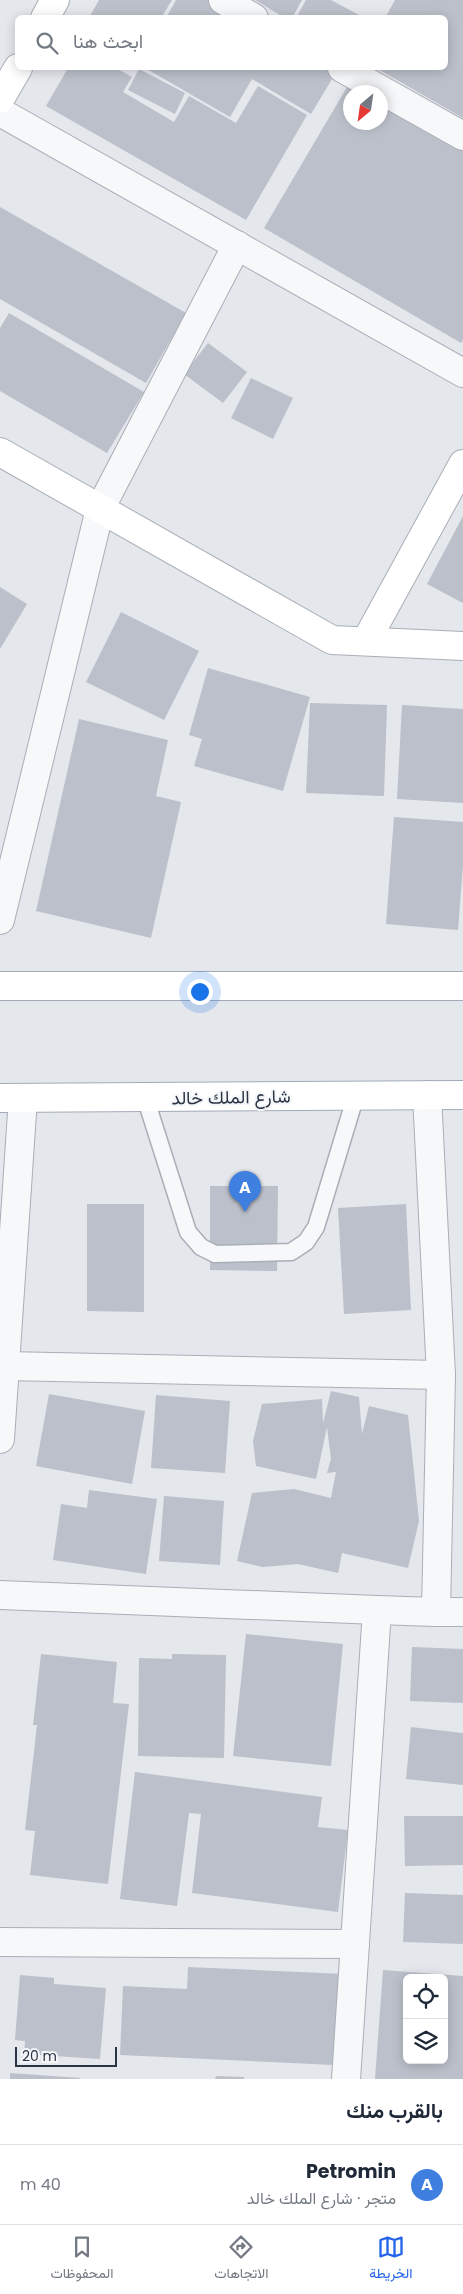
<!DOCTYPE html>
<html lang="ar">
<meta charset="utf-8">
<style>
body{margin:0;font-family:Poppins,Vazirmatn,sans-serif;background:#f2f2f3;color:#1f2937;direction:rtl}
.controls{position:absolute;right:15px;bottom:15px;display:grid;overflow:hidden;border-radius:8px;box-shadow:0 2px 12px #0003}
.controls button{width:45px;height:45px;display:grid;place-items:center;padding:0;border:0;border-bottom:1px solid #e0e1e3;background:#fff;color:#1f2937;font:25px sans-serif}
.compass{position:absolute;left:343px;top:85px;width:45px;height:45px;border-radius:50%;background:#fff;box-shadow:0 2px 12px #0003;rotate:209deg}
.scale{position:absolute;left:15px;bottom:12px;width:102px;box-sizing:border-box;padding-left:5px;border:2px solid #2b3445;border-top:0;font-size:14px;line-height:18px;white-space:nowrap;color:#2b3445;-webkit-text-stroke:4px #f4f6f9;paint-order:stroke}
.you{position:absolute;left:199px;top:991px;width:18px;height:18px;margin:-12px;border:4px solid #fff;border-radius:50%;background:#1a73e8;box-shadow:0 0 0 8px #1a73e833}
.badge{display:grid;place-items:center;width:32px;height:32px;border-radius:50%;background:#2563eb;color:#fff;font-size:16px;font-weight:700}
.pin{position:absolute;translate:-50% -41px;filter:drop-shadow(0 1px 2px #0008)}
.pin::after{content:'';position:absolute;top:26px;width:18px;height:15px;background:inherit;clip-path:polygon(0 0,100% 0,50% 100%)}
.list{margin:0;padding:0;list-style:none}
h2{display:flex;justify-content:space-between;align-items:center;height:65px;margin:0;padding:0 20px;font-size:21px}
h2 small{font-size:16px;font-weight:400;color:#747a83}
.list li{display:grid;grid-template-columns:32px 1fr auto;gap:15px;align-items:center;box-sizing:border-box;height:80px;padding:0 20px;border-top:1px solid #e0e1e3}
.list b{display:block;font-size:19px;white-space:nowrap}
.list p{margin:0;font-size:16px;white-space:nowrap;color:#747a83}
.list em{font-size:16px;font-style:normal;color:#747a83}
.icon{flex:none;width:28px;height:28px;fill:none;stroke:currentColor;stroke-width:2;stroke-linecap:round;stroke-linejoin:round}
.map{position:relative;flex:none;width:463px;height:2079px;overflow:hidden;direction:ltr}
.search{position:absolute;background:#fff;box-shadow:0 2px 12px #0003;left:15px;right:15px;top:15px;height:55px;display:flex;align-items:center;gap:12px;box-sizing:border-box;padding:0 18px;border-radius:8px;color:#747a83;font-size:19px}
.sheet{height:145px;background:#fff}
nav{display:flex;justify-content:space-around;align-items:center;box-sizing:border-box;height:70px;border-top:1px solid #e0e1e3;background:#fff;font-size:14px;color:#747a83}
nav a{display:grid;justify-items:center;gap:2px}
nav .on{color:#2563eb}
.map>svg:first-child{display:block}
.building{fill:#bbc0ca;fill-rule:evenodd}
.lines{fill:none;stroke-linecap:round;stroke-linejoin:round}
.lane-casing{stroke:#a9aeb7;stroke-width:19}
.street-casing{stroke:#a9aeb7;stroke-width:30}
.secondary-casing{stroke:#a9aeb7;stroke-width:30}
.primary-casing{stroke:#a3abb8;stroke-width:30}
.lane{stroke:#f7f8fa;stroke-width:16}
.street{stroke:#f7f8fa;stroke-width:28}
.secondary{stroke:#fff;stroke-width:28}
.primary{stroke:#fff;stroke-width:28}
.labels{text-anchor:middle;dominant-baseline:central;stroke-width:4;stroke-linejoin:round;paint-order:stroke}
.street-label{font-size:18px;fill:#2b3445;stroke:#f4f6f9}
</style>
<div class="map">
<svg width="463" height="2079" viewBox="0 0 463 2079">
<rect width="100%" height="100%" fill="#e4e7ec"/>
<!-- building -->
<g class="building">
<path d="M99,0h73l-11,18h-72z"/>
<path d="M176,0h32l30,18h-72z"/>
<path d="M255,0h47l-10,18h-7z"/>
<path d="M306,0h25l28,15 -1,3h-62z"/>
<path d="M395,0h68v118l-87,-50h70v-50h-61z"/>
<path d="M68,68h48l16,9 -9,15 51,30 15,-26 47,27 22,-37 49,29 -61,105 -200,-114z"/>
<path d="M145,68h179l11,6 -24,40 -59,-35 -22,38z"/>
<path d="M139,69l46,24 -10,21 -47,-24z"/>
<path d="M350,82l18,10h-18v30h30v-22l83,49v191l-2,3 -197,-115z"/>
<path d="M0,207l186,106 -40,70 -146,-84z"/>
<path d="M9,313l135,79 -37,61 -107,-62v-63z"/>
<path d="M208,343l39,29 -24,31 -39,-29z"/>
<path d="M251,378l42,20 -20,41 -42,-21z"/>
<path d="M463,516v87l-36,-19z"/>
<path d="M0,587l27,17 -27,45z"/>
<path d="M121,612l78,39 -35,69 -78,-38z"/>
<path d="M208,668l102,29 -27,94 -89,-25 8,-27 -13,-4z"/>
<path d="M310,703l77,2 -3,91 -78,-3z"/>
<path d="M402,705l61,4v94l-66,-4z"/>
<path d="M79,719l89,21 -12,56 25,6 -30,136 -115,-27z"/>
<path d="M394,817l69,5v43l-5,65 -72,-6z"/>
<path d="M210,1186h68l-1,85 -67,-1z"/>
<path d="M87,1204h57v108l-57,-1z"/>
<path d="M406,1204l5,106 -67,4 -6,-106z"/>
<path d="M331,1391l28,6 3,37 7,-28 39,9 11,106 -11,47 -66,-15 -4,20 -40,-9 -35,3 -26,-6 15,-68 42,-4 37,9 5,-26 -9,1 4,-14 -4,-32 -11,52 -60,-13 -3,-25 9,-37 60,-5 1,24z"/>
<path d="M49,1394l96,17 -13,73 -96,-18z"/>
<path d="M156,1395l74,6 -5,72 -74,-5z"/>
<path d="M89,1490l68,9 -11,75 -93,-14 8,-56 26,4z"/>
<path d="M164,1496l60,5 -4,64 -61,-4z"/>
<path d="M246,1634l97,10 -12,122 -98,-10z"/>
<path d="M412,1647l51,2v54l-53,-2z"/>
<path d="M41,1654l76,8 -4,41 16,1 -21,180 -78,-9 5,-44 -10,-1 12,-105h-4z"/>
<path d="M172,1654l54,1 -2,103 -86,-2 1,-98 33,1z"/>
<path d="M411,1727l52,6v52l-57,-6z"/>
<path d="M135,1772l187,25 -4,30 30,3 -10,82 -146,-19 9,-79 -12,-1 -12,93 -57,-7z"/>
<path d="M404,1816h59v49l-58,1z"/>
<path d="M405,1893l58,2v49l-60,-2z"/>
<path d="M188,1967l156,7 -2,50h-7l-1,41 -214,-10 3,-69 64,3z"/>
<path d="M383,1970l80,6v103h-88zM407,1978h37v82h-37z"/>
<path d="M20,1975l34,3v6l52,4 -6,71 -76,-5 1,-13 -10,-1z"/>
<path d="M10,2073l70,5v1h-70z"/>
<path d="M216,2076l28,1v2h-29z"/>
</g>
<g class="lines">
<defs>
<path id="lane" d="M145,1097l43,135 13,15 14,7 76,-2 15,-10 10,-15 40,-132"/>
<g id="street">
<path d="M223,0l31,18"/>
<path d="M342,68l121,68"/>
<path d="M0,112l463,261"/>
<path d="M0,920l100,-411 137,-264"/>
<path d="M5,1366l436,9"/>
<path d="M0,1439l23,-341"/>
<path d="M0,1595l377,15"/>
<path d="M436,1612h27"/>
<path d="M0,1942l355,2"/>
<path d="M346,2079l31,-469 59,2 5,-237 -14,-280"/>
</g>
<g id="secondary">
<path d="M45,18l10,-18"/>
<path d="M0,99l18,-31"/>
<path d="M0,452l332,188 131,6"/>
<path d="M366,641l97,-177"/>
</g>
<g id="primary">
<path d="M0,986h463"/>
<path d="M0,1098l463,-3"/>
</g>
</defs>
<!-- lane casing -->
<use href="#lane" class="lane-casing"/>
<!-- street casing -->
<use href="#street" class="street-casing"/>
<!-- secondary casing -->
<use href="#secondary" class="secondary-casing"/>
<!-- primary casing -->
<use href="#primary" class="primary-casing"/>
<!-- lane -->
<use href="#lane" class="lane"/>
<!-- street -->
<use href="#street" class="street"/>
<!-- secondary -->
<use href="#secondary" class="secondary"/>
<!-- primary -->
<use href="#primary" class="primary"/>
</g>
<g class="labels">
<!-- street labels -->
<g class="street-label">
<text transform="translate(231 1097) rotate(-1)">شارع الملك خالد</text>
</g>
</g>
</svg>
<div class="controls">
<button><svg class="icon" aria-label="locate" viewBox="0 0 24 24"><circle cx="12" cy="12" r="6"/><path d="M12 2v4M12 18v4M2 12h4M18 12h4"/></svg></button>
<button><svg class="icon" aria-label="layers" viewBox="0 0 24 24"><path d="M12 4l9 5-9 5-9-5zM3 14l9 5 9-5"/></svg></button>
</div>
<svg class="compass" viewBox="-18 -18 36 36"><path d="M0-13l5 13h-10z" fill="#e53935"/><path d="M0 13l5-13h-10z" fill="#747a83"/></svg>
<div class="scale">20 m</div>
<div class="you"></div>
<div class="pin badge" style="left:245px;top:1212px;background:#3f7fe0">A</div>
<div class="search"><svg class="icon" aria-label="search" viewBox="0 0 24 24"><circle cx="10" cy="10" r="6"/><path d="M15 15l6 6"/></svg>ابحث هنا</div>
</div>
<section class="sheet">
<h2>بالقرب منك<small></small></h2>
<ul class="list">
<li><span class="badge" style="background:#3f7fe0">A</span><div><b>Petromin</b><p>متجر · شارع الملك خالد</p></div><em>40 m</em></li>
</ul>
</section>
<nav>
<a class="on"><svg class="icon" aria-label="map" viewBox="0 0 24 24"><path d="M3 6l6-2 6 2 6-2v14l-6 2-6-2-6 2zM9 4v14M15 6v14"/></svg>الخريطة</a>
<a><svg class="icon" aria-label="directions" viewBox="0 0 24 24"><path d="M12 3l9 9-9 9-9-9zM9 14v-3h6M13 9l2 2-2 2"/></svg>الاتجاهات</a>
<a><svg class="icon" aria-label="saved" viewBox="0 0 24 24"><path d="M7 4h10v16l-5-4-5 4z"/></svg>المحفوظات</a>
</nav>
